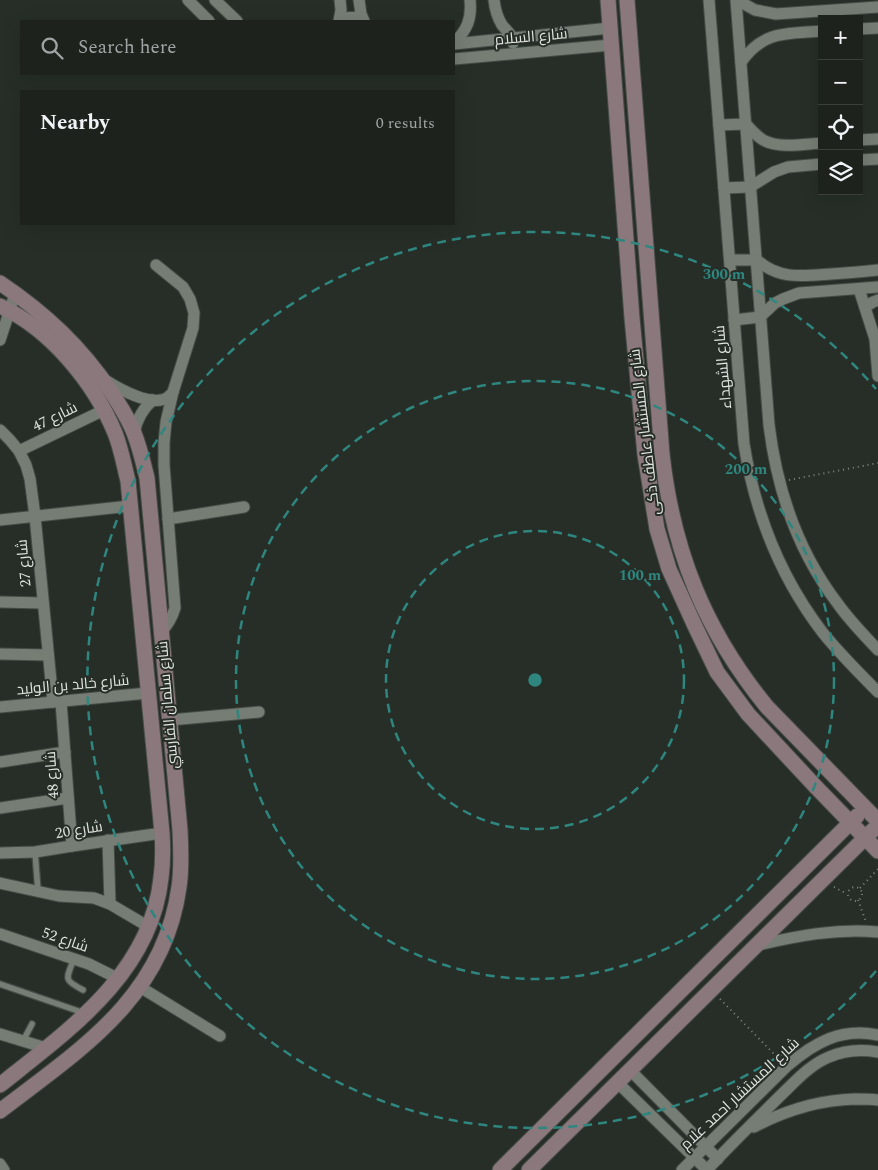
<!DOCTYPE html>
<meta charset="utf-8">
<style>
body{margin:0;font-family:Spectral,Cairo,serif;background:#2a2f2a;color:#f1f3f6}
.controls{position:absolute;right:15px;top:15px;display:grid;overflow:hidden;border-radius:0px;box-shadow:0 5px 20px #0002}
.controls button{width:45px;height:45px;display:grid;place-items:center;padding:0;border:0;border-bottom:1px solid #3b3f3b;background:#1d221d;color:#f1f3f6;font:25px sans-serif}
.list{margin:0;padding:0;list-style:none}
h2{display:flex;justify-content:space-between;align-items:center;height:65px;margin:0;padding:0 20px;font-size:21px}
h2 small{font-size:16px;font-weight:400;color:#a0a4a4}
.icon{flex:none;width:28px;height:28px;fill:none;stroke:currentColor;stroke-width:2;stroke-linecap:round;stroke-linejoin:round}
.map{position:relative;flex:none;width:878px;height:1170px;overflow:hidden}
.search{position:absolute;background:#1d221d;box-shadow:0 5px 20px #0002;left:20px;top:20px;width:435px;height:55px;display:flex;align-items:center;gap:12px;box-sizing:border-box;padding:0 18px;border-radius:0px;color:#a0a4a4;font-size:19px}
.panel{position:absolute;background:#1d221d;box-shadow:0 5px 20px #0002;left:20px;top:90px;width:435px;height:135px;border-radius:0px}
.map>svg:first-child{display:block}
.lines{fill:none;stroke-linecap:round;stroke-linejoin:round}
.lane-casing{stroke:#464b46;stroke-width:8}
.street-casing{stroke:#464b46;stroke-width:13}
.secondary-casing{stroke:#464b46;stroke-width:17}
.path{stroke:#818681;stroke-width:2;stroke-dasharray:1 4;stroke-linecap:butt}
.lane{stroke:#757d75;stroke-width:5.5}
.street{stroke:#757d75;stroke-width:11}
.secondary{stroke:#8a787c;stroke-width:15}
.ring{fill:none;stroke:#2e867f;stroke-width:2.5;stroke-dasharray:9 6}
.labels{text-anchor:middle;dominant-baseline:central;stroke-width:4;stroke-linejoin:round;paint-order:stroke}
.street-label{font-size:15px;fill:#dfe3df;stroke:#272e27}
.centre{fill:#2e867f;stroke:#272e27;stroke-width:2.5}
.ring-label{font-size:15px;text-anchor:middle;font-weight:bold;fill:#2e867f;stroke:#272e27;stroke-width:4;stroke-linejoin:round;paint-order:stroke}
</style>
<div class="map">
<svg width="878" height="1170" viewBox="0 0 878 1170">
<rect width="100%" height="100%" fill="#272e27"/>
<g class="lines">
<defs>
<g id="lane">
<path d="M35,852l3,39"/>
<path d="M74,958c-7,21 -12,21 9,32"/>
<path d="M0,984l84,29"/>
<path d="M23,1041l9,-17"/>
</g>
<g id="street">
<path d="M188,0l21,21"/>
<path d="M215,0l22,21"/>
<path d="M359,0l2,14 3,7"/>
<path d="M494,0c1,9 3,17 8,25 5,6 11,10 11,18"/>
<path d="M709,0l35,444c11,69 36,133 79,189 17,21 36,40 55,59"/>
<path d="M736,0l33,425c8,65 29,127 69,179 12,17 26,31 40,46"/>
<path d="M737,0l18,10 21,4 102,-7"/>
<path d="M340,18l22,-1"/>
<path d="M339,21l2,-11 -1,-10"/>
<path d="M859,29l19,-1"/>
<path d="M454,43c13,-13 18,-24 16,-43"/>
<path d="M454,44l156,-16"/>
<path d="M454,59l157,-14"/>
<path d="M741,62c23,-32 45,-28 81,-31"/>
<path d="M719,125l27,-1c5,6 11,12 17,16 17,9 41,4 59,3"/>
<path d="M859,140l19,-1"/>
<path d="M859,160l19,-1"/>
<path d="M724,188l26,-1 24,-15 14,-5 34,-3"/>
<path d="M730,260h27c22,20 46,16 74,14 16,-1 31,-2 47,-4"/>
<path d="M859,289l16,50 3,37"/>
<path d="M865,307l8,-5 5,-2"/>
<path d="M734,320l26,-3 15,-14 8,-4 16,-6 79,-6"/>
<path d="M0,340l15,-46"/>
<path d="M105,380c14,9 46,27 62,18 1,-1 6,-5 6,-6l20,-64 1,-15 -4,-14 -7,-12 -27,-22"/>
<path d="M0,430l10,10 9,11 7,14 4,14 5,37 18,186"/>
<path d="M134,433c3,-14 8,-24 19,-33"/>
<path d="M19,451l85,-41"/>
<path d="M168,519l76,-12"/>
<path d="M0,520l130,-14"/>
<path d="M0,602l43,1"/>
<path d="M161,632c7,-7 11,-14 14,-24l-11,-143v-22l2,-21 7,-30"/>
<path d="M0,654l48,1"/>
<path d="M61,702l11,144"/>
<path d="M0,707l148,-14"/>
<path d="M170,720l89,-8"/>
<path d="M0,762l65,-10"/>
<path d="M0,808l68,-10"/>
<path d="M108,840l2,64"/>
<path d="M0,853l35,-1 37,-6 90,-13"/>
<path d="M0,883l59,13 35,2 16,6 39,23"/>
<path d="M0,934l89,30 30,15"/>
<path d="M758,945c39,-9 79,-17 120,-13"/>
<path d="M140,987l80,49"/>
<path d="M0,1034l46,14"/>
<path d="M630,1070l88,89"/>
<path d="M617,1082l90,88"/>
<path d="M754,1127c32,-17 65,-27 101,-28 8,0 15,0 23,1"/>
<path d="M0,1164l4,6"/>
<path d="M682,1170l105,-104c27,-23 54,-39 91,-31"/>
<path d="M707,1170c23,-25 47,-48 71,-72 16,-15 31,-33 51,-41 16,-7 32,-8 49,-5"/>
</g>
<g id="secondary">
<path d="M608,0l24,318 13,137 12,74 12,40 25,55 23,48 31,42 67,72 63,65"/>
<path d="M627,0l35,454c11,98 43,177 105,253l111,114"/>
<path d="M0,283c46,31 81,64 112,110 8,13 17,26 22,40 6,15 9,29 13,45l33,352c1,19 2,38 -1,57 -15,110 -98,162 -179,224"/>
<path d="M0,306c50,23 94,76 115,127 6,15 9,32 13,48l34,352c1,15 1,30 -1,45 -10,95 -92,152 -161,207"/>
<path d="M500,1170l357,-354"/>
<path d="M529,1170l344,-340"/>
</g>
</defs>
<!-- lane casing -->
<use href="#lane" class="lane-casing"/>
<!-- street casing -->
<use href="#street" class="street-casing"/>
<!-- secondary casing -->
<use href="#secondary" class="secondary-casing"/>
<!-- path -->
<g class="path">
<path d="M789,480l89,-17"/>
<circle cx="855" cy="894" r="7"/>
<path d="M834,887l13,7"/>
<path d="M860,888l18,-19"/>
<path d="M858,900l8,22"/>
<path d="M720,999l60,61"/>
</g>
<!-- lane -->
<use href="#lane" class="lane"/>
<!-- street -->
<use href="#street" class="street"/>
<!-- secondary -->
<use href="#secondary" class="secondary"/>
</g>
<!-- distance rings -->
<g class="ring">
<circle cx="535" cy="680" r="149"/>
<circle cx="535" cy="680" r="299"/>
<path d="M876 971A448 448 0 1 1 876 389"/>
</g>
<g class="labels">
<!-- street labels -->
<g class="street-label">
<text transform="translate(531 37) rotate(-5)">شارع السلام</text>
<text transform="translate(723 367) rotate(-95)">شارع الشهداء</text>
<text transform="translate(55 417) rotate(-26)">شارع 47</text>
<text transform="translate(645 432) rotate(-97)">شارع المستشار عاطف ذكى</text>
<text transform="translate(24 563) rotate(-95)">شارع 27</text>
<text transform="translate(73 685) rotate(-5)">شارع خالد بن الوليد</text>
<text transform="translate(168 705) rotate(-95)">شارع سلمان الفارسي</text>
<text transform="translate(52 775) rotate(-94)">شارع 48</text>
<text transform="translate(79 830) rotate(-9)">شارع 20</text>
<text transform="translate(65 940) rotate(19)">شارع 52</text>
<text transform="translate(740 1094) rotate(-43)">شارع المستشار احمد علام</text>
</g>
</g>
<circle cx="535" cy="680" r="8" class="centre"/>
<g class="ring-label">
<text x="724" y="279">300 m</text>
<text x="746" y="474">200 m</text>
<text x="640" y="580">100 m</text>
</g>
</svg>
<div class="controls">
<button>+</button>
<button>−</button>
<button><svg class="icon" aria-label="locate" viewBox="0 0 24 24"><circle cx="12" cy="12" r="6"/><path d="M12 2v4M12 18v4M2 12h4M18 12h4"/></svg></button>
<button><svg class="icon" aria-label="layers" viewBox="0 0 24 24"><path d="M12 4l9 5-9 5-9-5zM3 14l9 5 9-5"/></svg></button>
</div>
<div class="search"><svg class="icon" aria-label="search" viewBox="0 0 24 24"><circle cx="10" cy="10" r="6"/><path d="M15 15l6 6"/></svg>Search here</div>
<section class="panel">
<h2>Nearby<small>0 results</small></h2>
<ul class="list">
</ul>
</section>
</div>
